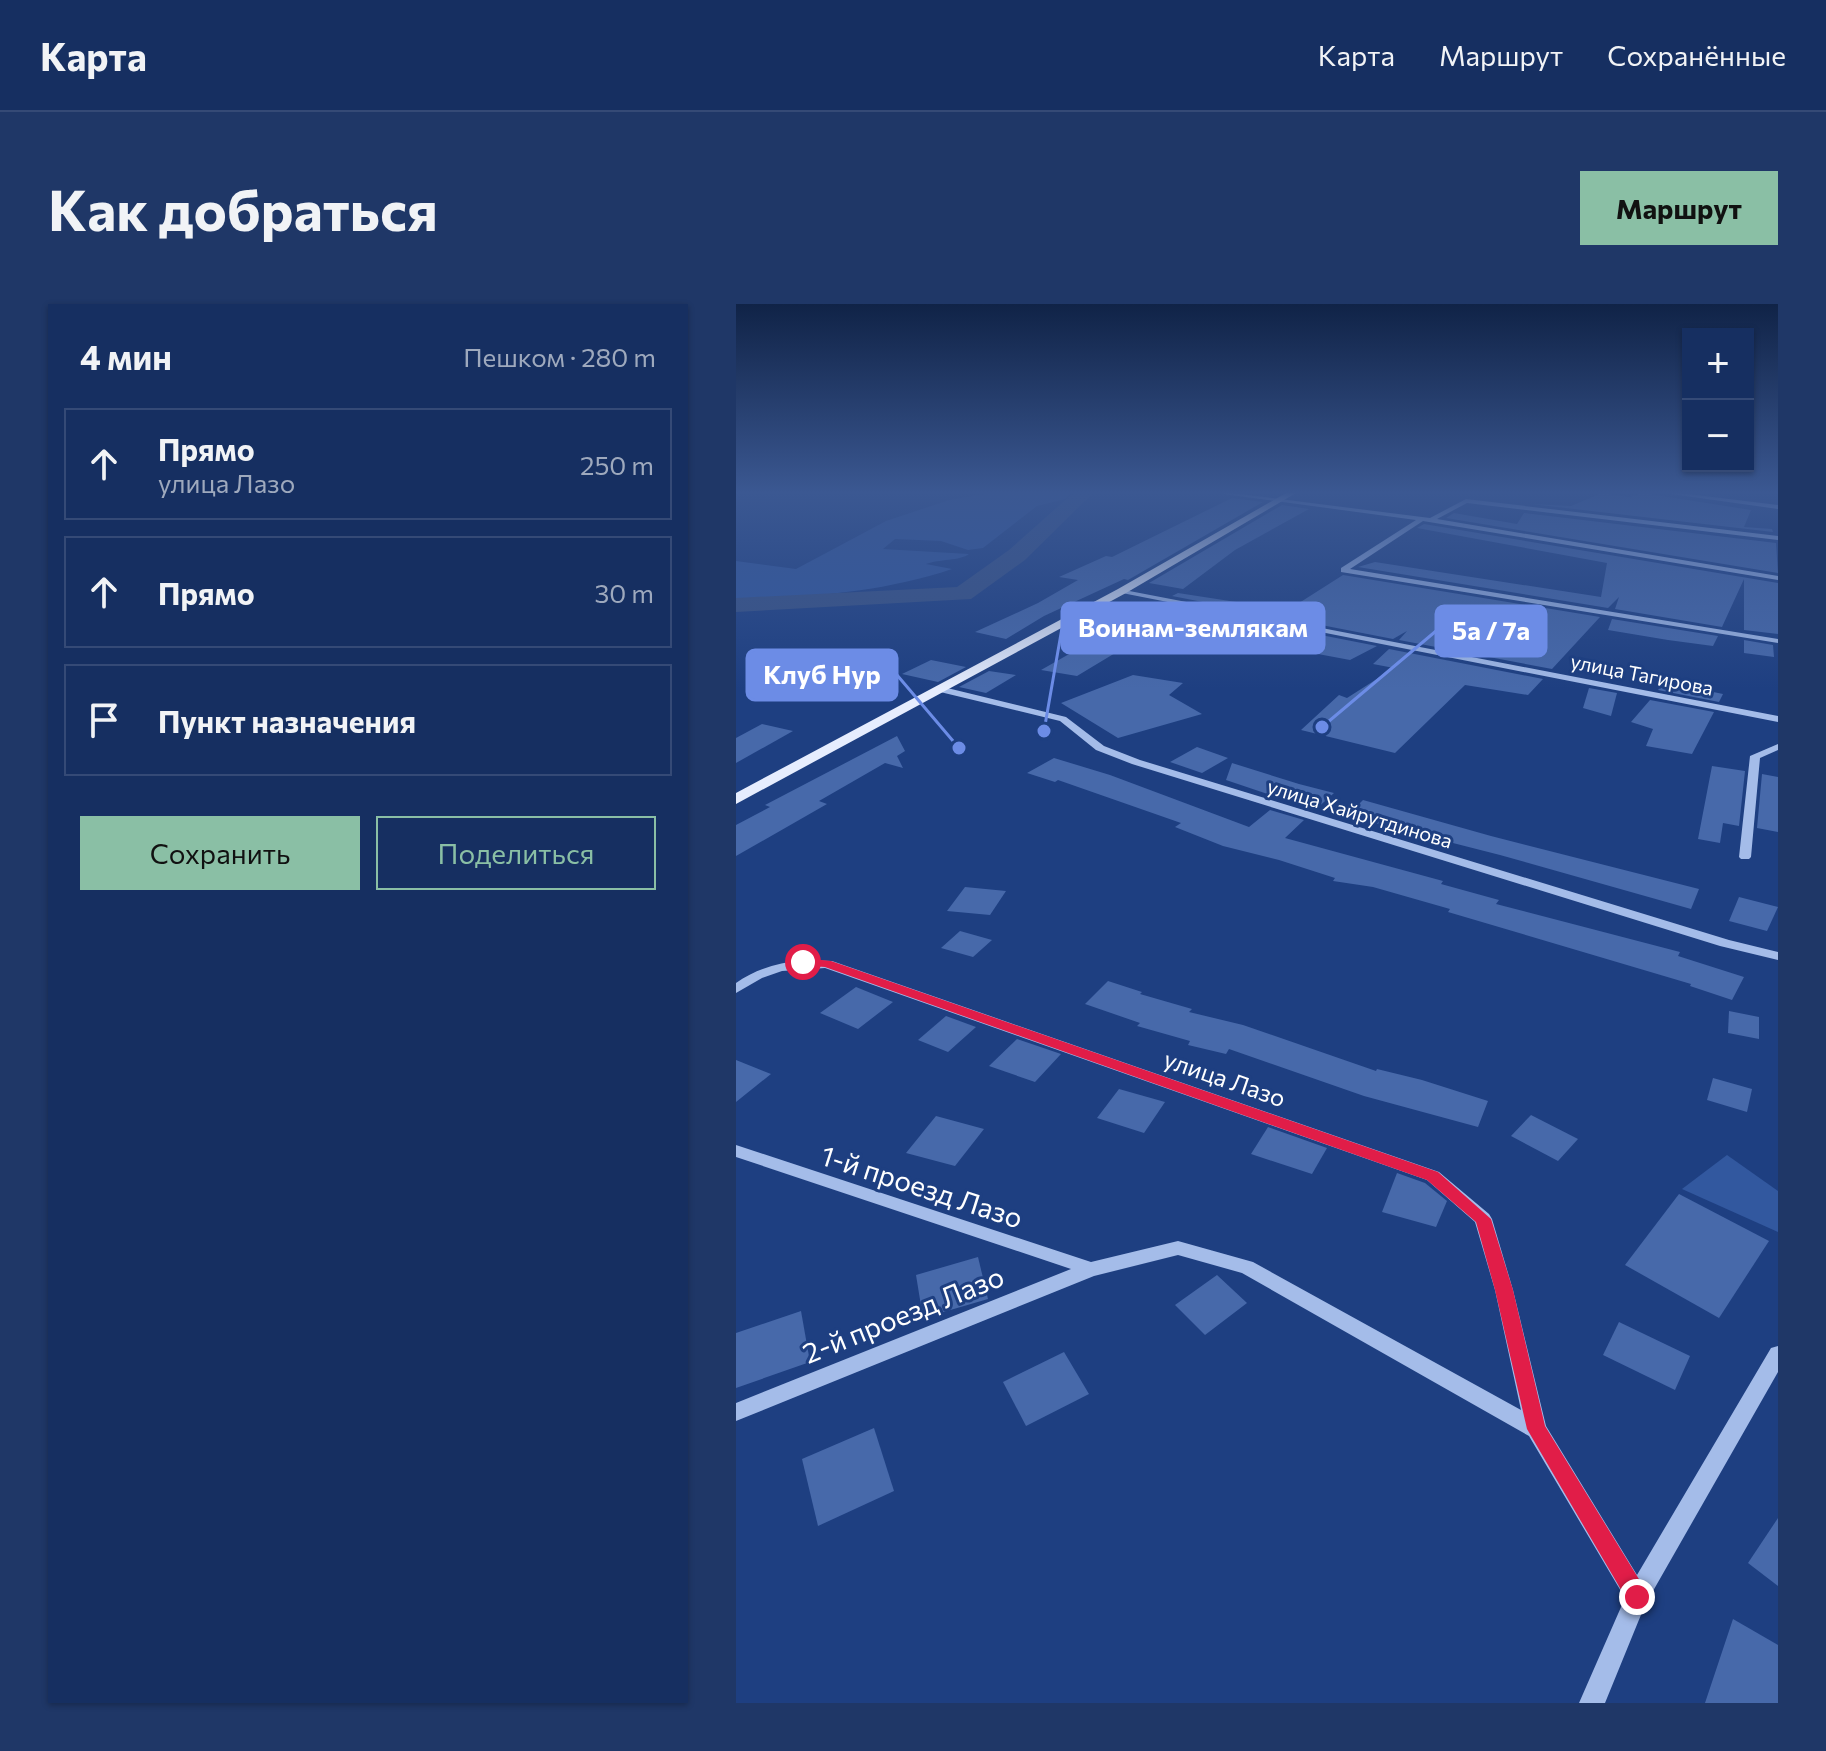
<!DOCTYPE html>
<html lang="ru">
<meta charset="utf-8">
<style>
body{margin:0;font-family:Commissioner,sans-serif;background:#1f3767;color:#f1f3f6}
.controls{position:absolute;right:24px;top:24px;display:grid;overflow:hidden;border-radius:0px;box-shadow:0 2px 6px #0004}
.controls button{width:72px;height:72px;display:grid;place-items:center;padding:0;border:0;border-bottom:2px solid #354a76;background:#162f61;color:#f1f3f6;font:40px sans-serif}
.stop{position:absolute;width:24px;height:24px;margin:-18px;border:6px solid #e11d48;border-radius:50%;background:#fff}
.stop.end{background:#e11d48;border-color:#fff;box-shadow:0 2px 8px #0008}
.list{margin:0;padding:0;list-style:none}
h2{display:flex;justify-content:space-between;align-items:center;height:104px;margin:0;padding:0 32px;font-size:34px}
h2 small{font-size:26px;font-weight:400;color:#9ea9bd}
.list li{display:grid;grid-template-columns:52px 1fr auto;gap:24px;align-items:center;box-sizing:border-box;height:112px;margin:0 16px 16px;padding:0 16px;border:2px solid #354a76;border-radius:0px}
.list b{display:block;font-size:30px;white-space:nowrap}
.list p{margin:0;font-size:26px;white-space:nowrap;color:#9ea9bd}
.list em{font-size:26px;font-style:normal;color:#9ea9bd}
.actions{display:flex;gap:16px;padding:24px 32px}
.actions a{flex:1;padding:18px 0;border:2px solid #8abfa5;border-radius:0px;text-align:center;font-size:28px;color:#8abfa5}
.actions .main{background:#8abfa5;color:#111}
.icon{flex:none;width:44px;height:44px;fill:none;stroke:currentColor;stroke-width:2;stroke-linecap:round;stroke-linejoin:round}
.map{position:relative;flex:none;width:1042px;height:1399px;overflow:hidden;border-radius:0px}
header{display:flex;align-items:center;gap:48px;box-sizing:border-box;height:112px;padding:0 40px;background:#162f61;border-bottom:2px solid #354a76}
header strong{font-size:38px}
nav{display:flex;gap:44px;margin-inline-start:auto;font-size:28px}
.intro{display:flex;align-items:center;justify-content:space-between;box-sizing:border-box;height:192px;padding:0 48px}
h1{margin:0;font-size:56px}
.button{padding:20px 36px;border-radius:0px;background:#8abfa5;color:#111;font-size:28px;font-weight:700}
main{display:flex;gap:48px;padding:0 48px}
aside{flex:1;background:#162f61;border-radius:0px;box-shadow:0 2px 6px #0004}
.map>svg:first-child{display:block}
.green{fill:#32589f}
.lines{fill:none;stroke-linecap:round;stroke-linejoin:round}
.river{fill:#395283;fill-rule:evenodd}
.building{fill:#4769aa}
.minor{fill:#a4bce9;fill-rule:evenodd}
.major{fill:#e6edfe;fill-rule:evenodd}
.route{fill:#e11d48}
.labels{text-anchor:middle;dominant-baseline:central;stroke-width:6;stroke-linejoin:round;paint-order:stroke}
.far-street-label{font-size:20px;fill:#fff;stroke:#1e3f81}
.street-label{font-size:24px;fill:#fff;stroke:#1e3f81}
.near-street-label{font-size:28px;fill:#fff;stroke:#1e3f81}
.leader{fill:none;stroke:#6c8ce6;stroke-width:3}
.callout-dot{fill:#6c8ce6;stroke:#1e3f81;stroke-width:3}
.callout{fill:#6c8ce6;stroke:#6c8ce6;stroke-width:3}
.callout-label{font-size:26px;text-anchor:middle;font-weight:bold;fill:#fff}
</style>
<header>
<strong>Карта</strong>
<nav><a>Карта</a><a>Маршрут</a><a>Сохранённые</a></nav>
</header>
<div class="intro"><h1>Как добраться</h1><a class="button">Маршрут</a></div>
<main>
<aside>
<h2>4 мин<small>Пешком · 280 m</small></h2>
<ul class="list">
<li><svg class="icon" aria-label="ahead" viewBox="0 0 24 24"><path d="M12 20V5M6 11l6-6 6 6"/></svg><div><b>Прямо</b><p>улица Лазо</p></div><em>250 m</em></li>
<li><svg class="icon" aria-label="ahead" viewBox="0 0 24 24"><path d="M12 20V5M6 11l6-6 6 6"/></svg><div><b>Прямо</b></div><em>30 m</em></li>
<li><svg class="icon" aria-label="arrive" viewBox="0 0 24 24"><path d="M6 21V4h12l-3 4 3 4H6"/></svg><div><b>Пункт назначения</b></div></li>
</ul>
<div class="actions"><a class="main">Сохранить</a><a>Поделиться</a></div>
</aside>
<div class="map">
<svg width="1042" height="1399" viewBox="0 0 1042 1399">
<rect width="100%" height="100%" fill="#1e3f81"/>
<!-- green -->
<g class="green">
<path d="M254,189h81l-6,6 -28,7 -54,42 -15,2 -27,-9 -46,-2 -12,10 86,5c-9,7 -30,5 -43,10l26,5c-68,23 -145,29 -216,30v-38l60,8 90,-48 63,-21z"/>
<path d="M991,851l51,36v41l-96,-43z"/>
</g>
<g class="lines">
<!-- river -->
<path class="river" d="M337,189h20l-68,67 -54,39 -235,13v-14l221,-11 52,-37z"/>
</g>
<!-- building -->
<g class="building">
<path d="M866,189l27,4 14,-4 108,17 -7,17 28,2 1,3 -242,-28 40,2z"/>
<path d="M496,194l31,4 -135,78 -4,-1 -80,37 -38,23 -31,-7 63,-29 40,-23 -19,-3 47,-21 6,1z"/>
<path d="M546,201l27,4 -74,41 -52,39 -34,-6z"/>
<path d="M718,209l63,11 7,-11 252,30 2,30 -332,-55z"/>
<path d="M688,220l354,59v51l-34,-4v-51l-22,48 -107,-18 4,-12 -11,11 -250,-41 17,-5 226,35 6,-34 -190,-35z"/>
<path d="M607,271l257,42 -48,52 -153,-29 8,-9 -14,8 -221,-43 6,-3 110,17z"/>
<path d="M423,299l218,43 -27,14 -86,-16 3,-2 -92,-25 -98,59 -36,-6z"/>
<path d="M876,315l106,17 -5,10 -45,-6 -60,-10z"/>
<path d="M1008,336l29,5 1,12 -30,-4z"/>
<path d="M653,345l154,30 -15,16 -63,-10 -70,68 -94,-23 38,-35 8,3 47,-30 -21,-4z"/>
<path d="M195,356l35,7 -28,15 -36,-8z"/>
<path d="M253,367l27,4 -30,18 -27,-6z"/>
<path d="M397,371l50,8 -14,12 33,19 -84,24 -57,-35z"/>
<path d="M929,378l58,12 -4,8 -61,-12z"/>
<path d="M853,384l28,5 -6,23 -28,-8z"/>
<path d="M914,396l64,12 -22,42 -46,-8 7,-17 -22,-7z"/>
<path d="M26,420l31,7 -57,32v-25z"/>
<path d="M161,432l8,15 -8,5 6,12 -18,-5 -66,38 8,3 -91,52v-31l34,-18 -5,-2z"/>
<path d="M461,443l31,11 -26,15 -32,-11z"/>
<path d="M318,454l56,17 139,52 21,-17 34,10 -19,18 158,43 -2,3 58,16 -3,4 184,48 -2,4 66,21 -12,23 -42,-14 1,-2 -243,-72 2,-3 -77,-22 -40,-6 2,-3 -56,-18 -56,-14 -48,-19 6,-4 -123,-43 -3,2 -28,-9z"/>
<path d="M496,459l67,21 35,9 -19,17 -89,-30z"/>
<path d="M976,462l33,5 -6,55 -16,-3 -3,20 -22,-4z"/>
<path d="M1026,470l16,3v55l-21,-4z"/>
<path d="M627,496l128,36 208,53 -8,20 -191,-54 -153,-39z"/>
<path d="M229,583l41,4 -16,24 -43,-4z"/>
<path d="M1003,593l39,10 -11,24 -38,-10z"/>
<path d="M224,627l32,9 -19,17 -32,-9z"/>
<path d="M372,677l34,11 -2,2 52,15 -3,3 54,13 133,46 1,-2 45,11 66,21 -10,26 -114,-31 -135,-47 -3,5 -38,-9 2,-4 -53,-15 3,-3 -55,-19z"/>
<path d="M120,683l37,15 -35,27 -38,-16z"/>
<path d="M993,707l30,6v22l-31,-6z"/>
<path d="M210,712l30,11 -28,25 -30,-12z"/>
<path d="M281,735l44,15 -26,28 -46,-16z"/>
<path d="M0,756l35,14 -35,28z"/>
<path d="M977,774l39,11 -5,23 -40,-12z"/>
<path d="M383,785l46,13 -21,31 -47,-15z"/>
<path d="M795,811l47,24 -20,22 -47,-25z"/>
<path d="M200,812l48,13 -29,37 -49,-13z"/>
<path d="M532,823l59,21 -15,26 -61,-20z"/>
<path d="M661,869l28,10 22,18 -11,26 -54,-15z"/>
<path d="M943,890l90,47 -50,77 -94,-53z"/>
<path d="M242,953l10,42 -65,19 -7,-43z"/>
<path d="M481,971l30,28 -42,32 -30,-30z"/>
<path d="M65,1007l9,51 -74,26v-55z"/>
<path d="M883,1018l71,34 -15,34 -72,-35z"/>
<path d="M328,1048l25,42 -63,32 -23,-44z"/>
<path d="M138,1124l20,63 -76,35 -16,-67z"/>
<path d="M1042,1214v68l-30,-23z"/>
<path d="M997,1315l45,26v58h-73z"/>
</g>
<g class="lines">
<!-- minor -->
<g class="minor">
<path d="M480,189h16l198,25 36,-19 312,37v4l-311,-37 -30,16 341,57v4l-355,-59 -73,48 428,70v4l-437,-71v-4l75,-48z"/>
<path d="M928,189h16l98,12v4z"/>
<path d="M383,285l659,127v6l-656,-129h-3z"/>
<path d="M203,382l127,31 38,29 36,14 589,180 49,12v8l-58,-14 -588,-182 -36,-14 -36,-29 -124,-30v-4z"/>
<path d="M1042,440v6l-18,8 -9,99 -2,2h-8l-2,-2 11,-101z"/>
<path d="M66,656l30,1 607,211 50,42 3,5 21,71 33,136 91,149 134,-227 7,-2v26l-133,233 -40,98h-26l46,-105 -96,-162 -287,-163 -64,-18 -84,21 -358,145v-18l335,-134 -335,-112v-12l355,117 87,-21 75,21 268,148 -26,-120 -20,-68 -48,-42 -602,-212 -43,3 -20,7 -26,15v-10c20,-14 42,-20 66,-23z"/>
</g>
<!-- major -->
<path class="major" d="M550,189h10l-170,100 -390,211v-11l382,-204z"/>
</g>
<!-- sky -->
<linearGradient id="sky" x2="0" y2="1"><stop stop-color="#102347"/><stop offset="0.49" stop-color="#3b5892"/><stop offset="1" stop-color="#3b5892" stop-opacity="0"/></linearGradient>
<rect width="1042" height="385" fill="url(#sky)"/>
<!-- route -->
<path class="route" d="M67,654l28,3 607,211 53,47 22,71 32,136 100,163 3,8 -3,8 -8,3 -7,-3 -103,-176 -32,-139 -19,-68 -49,-42 -602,-213 -27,-2v-5z"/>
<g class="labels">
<!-- far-street labels -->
<g class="far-street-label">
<text transform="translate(906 370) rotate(11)">улица Тагирова</text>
<text transform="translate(624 509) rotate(17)">улица Хайрутдинова</text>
</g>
<!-- street labels -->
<g class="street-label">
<text transform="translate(489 774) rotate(19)">улица Лазо</text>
</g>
<!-- near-street labels -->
<g class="near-street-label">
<text transform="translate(186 882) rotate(18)">1-й проезд Лазо</text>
<text transform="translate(167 1010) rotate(-22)">2-й проезд Лазо</text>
</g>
</g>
<!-- callouts -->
<path class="leader" d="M308 427L326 324M586 423L700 327M223 444L161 371"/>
<g class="callout-dot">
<circle cx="308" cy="427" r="8"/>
<circle cx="586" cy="423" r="8"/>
<circle cx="223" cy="444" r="8"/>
</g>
<g class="callout">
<rect x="326" y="299" width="262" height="50" rx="8"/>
<rect x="700" y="302" width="110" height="50" rx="8"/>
<rect x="11" y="346" width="150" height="50" rx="8"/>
</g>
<g class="callout-label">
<text x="457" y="333">Воинам-землякам</text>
<text x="755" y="336">5а / 7а</text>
<text x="86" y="380">Клуб Нур</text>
</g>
</svg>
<div class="controls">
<button>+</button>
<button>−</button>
</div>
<div class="stop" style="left:67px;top:658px"></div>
<div class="stop end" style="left:901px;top:1293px"></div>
</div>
</main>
